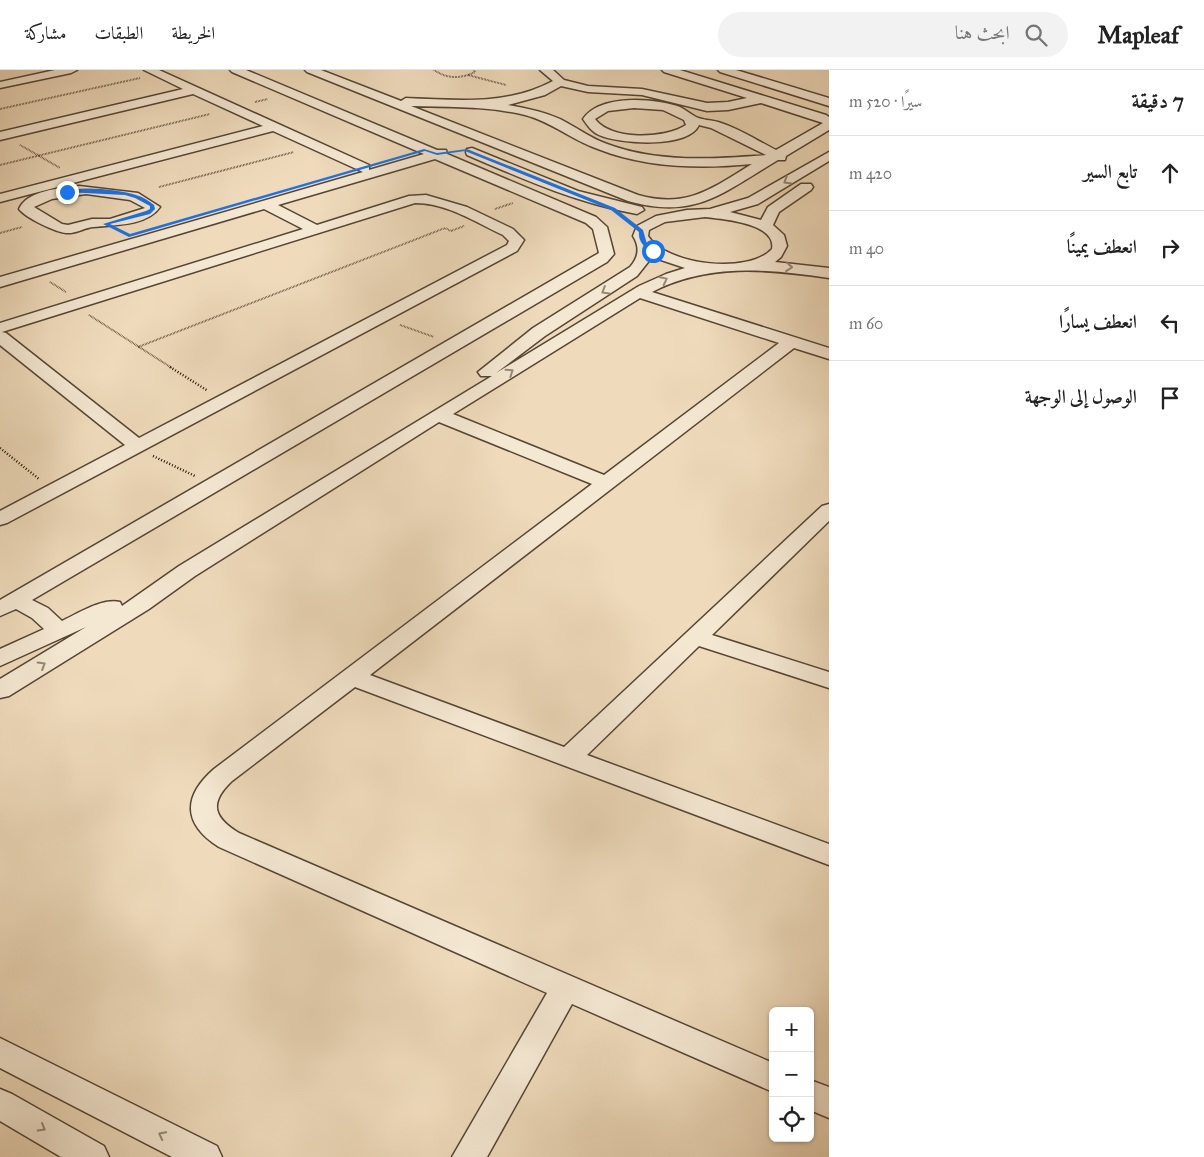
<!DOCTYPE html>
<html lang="ar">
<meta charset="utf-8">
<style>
body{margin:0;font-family:"IM FELL Great Primer",Amiri,serif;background:#f2f2f2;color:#222;direction:rtl}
.controls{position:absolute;right:15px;bottom:15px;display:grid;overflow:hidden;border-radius:8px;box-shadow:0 1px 4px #0004}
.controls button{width:45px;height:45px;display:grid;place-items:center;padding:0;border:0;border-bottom:1px solid #e0e0e0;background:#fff;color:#222;font:25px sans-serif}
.stop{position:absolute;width:15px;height:15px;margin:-11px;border:4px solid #1a73e8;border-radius:50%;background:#fff}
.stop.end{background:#1a73e8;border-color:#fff;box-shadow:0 1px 5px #0008}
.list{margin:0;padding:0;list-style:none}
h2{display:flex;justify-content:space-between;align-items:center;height:65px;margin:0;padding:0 20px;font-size:21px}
h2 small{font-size:16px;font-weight:400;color:#767676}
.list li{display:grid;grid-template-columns:32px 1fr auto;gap:15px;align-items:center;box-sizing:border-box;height:75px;padding:0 20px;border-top:1px solid #e0e0e0}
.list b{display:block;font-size:19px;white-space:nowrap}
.list em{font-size:16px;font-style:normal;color:#767676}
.icon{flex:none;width:28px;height:28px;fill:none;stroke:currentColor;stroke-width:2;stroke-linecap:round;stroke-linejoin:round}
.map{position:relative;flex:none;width:829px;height:1087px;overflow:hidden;direction:ltr}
header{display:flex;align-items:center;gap:30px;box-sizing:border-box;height:70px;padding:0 25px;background:#fff;border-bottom:1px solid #e0e0e0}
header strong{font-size:24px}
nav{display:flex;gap:28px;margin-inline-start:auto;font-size:18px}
.search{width:350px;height:45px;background:#f2f2f2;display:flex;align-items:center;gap:12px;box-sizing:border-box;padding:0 18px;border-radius:28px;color:#767676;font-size:19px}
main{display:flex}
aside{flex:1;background:#fff}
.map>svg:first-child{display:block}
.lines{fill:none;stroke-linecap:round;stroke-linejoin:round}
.minor-casing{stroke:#554534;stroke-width:3}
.path-far1{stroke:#221306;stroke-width:2;stroke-dasharray:0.5 1;stroke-linecap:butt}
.path{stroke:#221306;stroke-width:2.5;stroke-dasharray:1 2;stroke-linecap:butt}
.minor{fill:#f5e8d3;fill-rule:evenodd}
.oneway{stroke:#968877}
.route{fill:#1a73e8}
</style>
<header>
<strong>Mapleaf</strong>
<div class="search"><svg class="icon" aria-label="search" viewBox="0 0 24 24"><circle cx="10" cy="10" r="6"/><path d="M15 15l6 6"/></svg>ابحث هنا</div>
<nav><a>الخريطة</a><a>الطبقات</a><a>مشاركة</a></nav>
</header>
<main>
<aside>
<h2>7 دقيقة<small>سيرًا · 520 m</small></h2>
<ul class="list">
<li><svg class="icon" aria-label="ahead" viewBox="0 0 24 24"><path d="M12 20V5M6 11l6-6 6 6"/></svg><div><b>تابع السير</b></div><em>420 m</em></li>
<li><svg class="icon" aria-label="right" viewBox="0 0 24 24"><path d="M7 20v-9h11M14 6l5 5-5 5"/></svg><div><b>انعطف يمينًا</b></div><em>40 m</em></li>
<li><svg class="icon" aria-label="left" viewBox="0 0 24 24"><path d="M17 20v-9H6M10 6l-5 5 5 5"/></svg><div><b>انعطف يسارًا</b></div><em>60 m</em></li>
<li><svg class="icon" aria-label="arrive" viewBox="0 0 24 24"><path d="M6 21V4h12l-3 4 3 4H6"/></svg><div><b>الوصول إلى الوجهة</b></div></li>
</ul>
</aside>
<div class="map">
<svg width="829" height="1087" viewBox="0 0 829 1087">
<rect width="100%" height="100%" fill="#efdbbc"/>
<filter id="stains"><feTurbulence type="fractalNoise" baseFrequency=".004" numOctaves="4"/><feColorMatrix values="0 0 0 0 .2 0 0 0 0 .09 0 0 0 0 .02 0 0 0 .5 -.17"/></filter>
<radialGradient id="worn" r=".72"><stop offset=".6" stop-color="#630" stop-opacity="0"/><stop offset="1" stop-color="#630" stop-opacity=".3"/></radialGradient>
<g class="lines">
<defs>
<g id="minor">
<path d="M55,0h22l-6,3 -71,15v-6z"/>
<path d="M144,0h15l210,95v5l55,-16 -192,-82 -2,-2h16l191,80h9l1,4 149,63 11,10 7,27 -7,8 -575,338 16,8 14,13c17,-8 40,-23 58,-19l2,4 57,-40 313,-190h-11l-3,-4 55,-44 97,-61c9,-10 10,-20 3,-31l4,-10 19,-10 31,-6 23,-1 38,-11 81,-46v9l-71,43 -28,8 31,8 7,-13 33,-23h10l2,3 -2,3 -32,22 -6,13 11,10 3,11 -6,11 -6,5 54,6v10c-61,-9 -121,-15 -177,14l177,56v11l-35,-11 -424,327 194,72 258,-241 7,-2v17l-117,114 117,37v16l-130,-42 -112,109 242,89v21l-474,-178 -123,94c-23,22 -19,36 7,52l534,230v29l-201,-88 -85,153h-35l95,-164 -328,-146c-36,-23 -37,-50 -5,-78l378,-285 -153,-62 -244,154 -46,33 -140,87 -9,2v-19l86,-52 -86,39v-17l44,-20 -12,-11 -16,-9 -16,7v-16l599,-347 -6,-24 -7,-6 -151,-64 -157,46 39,20 92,-29 17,-1 41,12 46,22 11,11 -7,11 -510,272 -7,2v-14l125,-66 -125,-100v-22l303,-94 -39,-20 -264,78v-10l363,-105 -90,-41 -273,71v-8l263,-68 -70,-32 -193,46v-8l183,-43zM415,133c32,0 60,19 88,32l6,6 -2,4 -368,193 -133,-105 -4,-1zM705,147c17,2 72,6 67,32 -24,26 -106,16 -124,-13l1,-6 16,-8zM652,187l33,11 -19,6 -27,12 -143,87 49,-37 92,-60zM640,228l139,45 -175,132 -151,-61z"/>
<path d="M305,0h16l80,31 5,-3c51,2 100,8 147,-17l-13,-11h13l11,10 24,6 54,3 65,14 21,-1 19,-4 -83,-26 -2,-2h18l146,45 3,2v13l-43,26 -1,4h-7c-56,33 -82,60 -150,41l-321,-129zM561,16l27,6 54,3 65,16 21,-1 33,-7 62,20 -47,27c-18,-9 -38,-22 -58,-28 -7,-2 -16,-2 -22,-5 -6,-3 -10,-7 -16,-10 -26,-9 -80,-13 -97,12 5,7 8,12 16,16 20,9 89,14 100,-10l12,3 55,27c-53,4 -108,8 -159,-11 -17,-6 -31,-17 -47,-25 -16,-7 -34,-11 -52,-14l37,-10zM411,36c38,1 77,0 114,9 27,7 47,25 73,34 48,19 103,20 154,15 -40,24 -64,45 -114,31zM634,38l29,2 21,10 2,5c-21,14 -75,16 -91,-6l13,-8z"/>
<path d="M718,0h18l93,28v8l-109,-34z"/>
<path d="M472,78l106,43 64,16 2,3 -7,4c-60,-11 -114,-35 -170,-59l-1,-3 1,-3z"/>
<path d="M79,116l59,7 22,14c-13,19 -46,18 -67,20 -9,1 -18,7 -27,6 -11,-1 -40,-15 -47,-24 8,-19 42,-21 60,-23zM86,124l44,6 15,8 -35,11h-18l-24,6 -6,-1 -28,-17 18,-8z"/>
<path d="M0,968l217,108 5,11h-50l-172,-89z"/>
<path d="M810,1010l19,7v31l-19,-8z"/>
<path d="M0,1019l12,5 92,52 5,11h-48l-61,-36z"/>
</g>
</defs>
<!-- minor casing -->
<use href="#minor" class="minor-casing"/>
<!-- path-far1 -->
<g class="path-far1">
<path d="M434,0c13,9 27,9 41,2l-1,-2"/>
<path d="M468,5l38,10"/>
<path d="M255,32l13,-3"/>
<path d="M0,39l140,-31"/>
<path d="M20,75l40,23"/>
<path d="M0,95l210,-51"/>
<path d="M159,117l135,-35"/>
<path d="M495,139l18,-6"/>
<path d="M0,163l22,-6"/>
<path d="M50,212l16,10"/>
<path d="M89,245l83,53"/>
<path d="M400,255l34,12"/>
<path d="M138,277l307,-119 6,3 13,-5"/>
</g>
<!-- path -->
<g class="path">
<path d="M170,297l38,24"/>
<path d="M0,378l39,31"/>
<path d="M153,386l42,20"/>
</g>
<!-- minor -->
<use href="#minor" class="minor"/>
</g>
<!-- one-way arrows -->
<defs><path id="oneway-chevron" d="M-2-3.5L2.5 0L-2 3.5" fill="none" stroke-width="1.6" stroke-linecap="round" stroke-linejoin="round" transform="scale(1.25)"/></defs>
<g class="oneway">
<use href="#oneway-chevron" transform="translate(787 111) rotate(149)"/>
<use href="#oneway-chevron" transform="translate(789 197) rotate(5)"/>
<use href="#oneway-chevron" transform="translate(664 210) rotate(-26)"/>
<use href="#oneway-chevron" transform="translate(605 221) rotate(149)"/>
<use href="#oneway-chevron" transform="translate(510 302) rotate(-34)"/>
<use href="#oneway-chevron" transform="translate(42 595) rotate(-31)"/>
<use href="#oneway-chevron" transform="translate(42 1058) rotate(30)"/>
<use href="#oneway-chevron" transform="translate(162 1065) rotate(-153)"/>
</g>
<!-- route -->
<path class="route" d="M424,79l13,4 30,-4 148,59 28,22 4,14 9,7 -5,2c-7,-7 -13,-11 -12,-21l-28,-22 -146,-59 -28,4 -12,-4 -296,86 -26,-13 43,-13 4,-2v-3l-15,-8 -10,-3 -60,-3c15,-7 55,-2 71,3 7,2 13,6 18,10l1,4 -5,5 -40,10 20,10z"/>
<rect width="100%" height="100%" filter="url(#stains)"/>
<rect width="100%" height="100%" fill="url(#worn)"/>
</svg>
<div class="controls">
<button>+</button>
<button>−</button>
<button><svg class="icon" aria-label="locate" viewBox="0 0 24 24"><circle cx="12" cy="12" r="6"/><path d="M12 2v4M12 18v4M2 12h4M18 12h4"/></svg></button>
</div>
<div class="stop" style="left:653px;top:181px"></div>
<div class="stop end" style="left:67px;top:122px"></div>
</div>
</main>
